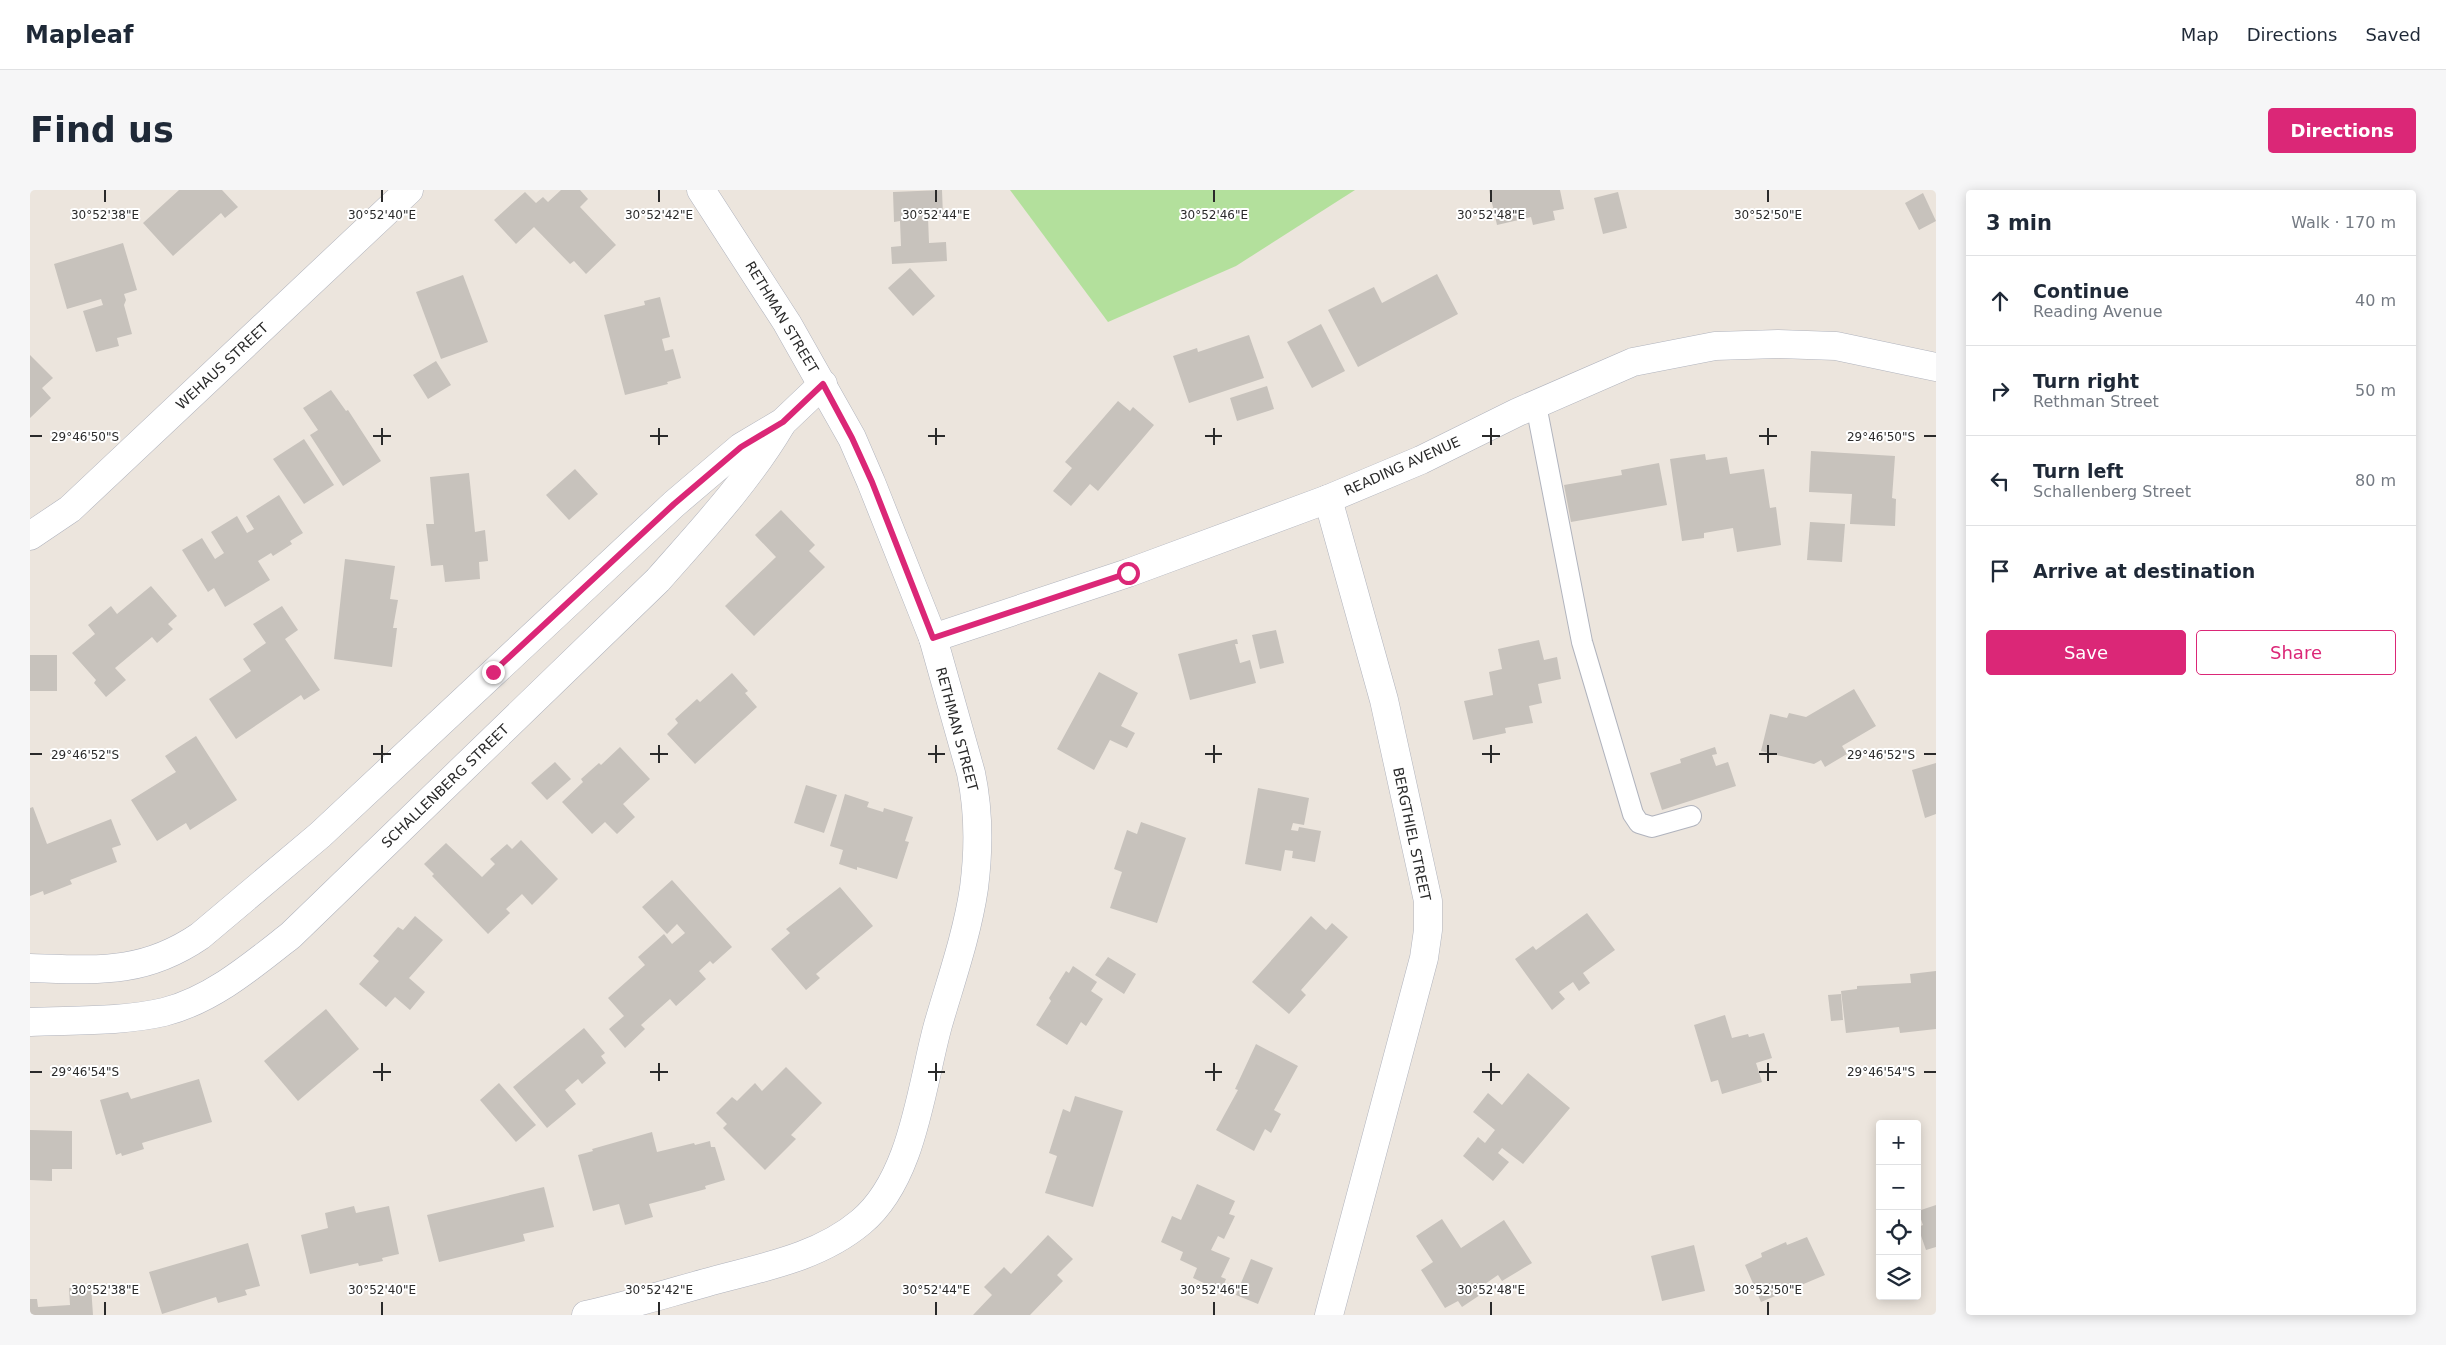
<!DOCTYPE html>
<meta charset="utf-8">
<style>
body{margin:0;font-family:"DejaVu Sans",sans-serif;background:#f6f6f7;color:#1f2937}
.controls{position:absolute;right:15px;bottom:15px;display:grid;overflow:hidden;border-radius:5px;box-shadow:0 2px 12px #0003}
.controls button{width:45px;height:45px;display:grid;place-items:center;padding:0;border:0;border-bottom:1px solid #e0e1e3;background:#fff;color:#1f2937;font:25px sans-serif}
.stop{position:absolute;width:15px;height:15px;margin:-11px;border:4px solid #db2777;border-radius:50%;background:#fff}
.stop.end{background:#db2777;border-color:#fff;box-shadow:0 1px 5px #0008}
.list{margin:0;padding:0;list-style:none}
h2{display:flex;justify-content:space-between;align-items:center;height:65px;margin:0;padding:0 20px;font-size:21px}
h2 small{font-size:16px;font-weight:400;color:#747a83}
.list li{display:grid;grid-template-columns:32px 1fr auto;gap:15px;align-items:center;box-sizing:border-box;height:90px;padding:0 20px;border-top:1px solid #e0e1e3}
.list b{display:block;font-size:19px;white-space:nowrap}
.list p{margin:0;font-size:16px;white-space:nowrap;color:#747a83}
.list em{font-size:16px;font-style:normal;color:#747a83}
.actions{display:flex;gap:10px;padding:15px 20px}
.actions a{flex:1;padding:11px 0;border:1px solid #db2777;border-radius:5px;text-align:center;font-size:18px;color:#db2777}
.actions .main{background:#db2777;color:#fff}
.icon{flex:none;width:28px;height:28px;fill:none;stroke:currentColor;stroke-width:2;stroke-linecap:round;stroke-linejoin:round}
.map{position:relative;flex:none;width:1906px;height:1125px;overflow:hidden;border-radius:5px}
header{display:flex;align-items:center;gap:30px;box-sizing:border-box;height:70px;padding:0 25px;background:#fff;border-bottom:1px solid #e0e1e3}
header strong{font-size:24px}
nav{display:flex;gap:28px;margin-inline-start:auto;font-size:18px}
.intro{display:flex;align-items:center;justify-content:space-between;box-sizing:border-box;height:120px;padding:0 30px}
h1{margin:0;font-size:35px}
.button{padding:12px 22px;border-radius:5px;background:#db2777;color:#fff;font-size:18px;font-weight:700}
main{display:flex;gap:30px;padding:0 30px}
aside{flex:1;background:#fff;border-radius:5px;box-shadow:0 2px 12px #0003}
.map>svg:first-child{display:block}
.green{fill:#b3e09c}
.building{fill:#c7c2bc}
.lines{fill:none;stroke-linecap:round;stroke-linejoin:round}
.service-casing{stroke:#b0b3bd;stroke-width:22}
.minor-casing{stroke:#b0b3bd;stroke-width:29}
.service{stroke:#fff;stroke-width:20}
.minor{stroke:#fff;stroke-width:28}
.route{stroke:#db2777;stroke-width:6}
.ticks{fill:none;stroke:#2a2a2a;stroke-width:2}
.labels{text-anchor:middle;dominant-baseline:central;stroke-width:4;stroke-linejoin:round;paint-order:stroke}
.street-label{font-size:14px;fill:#2a2a2a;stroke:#fff}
.ticks-label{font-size:12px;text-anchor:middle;fill:#2a2a2a;stroke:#fff;stroke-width:4;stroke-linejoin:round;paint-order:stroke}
</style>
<header>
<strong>Mapleaf</strong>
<nav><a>Map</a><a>Directions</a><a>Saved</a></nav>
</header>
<div class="intro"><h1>Find us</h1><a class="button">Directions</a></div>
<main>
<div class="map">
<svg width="1906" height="1125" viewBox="0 0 1906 1125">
<rect width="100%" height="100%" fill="#ece5dd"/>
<!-- green -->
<path class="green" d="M980,0h345l-119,76 -128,56z"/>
<!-- building -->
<g class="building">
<path d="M149,0h43l16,17 -13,11 -4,-5 -48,43 -30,-33z"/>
<path d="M531,0h19l8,9 -8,8 36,38 -30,29 -12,-13 -4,3 -36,-37 -18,17 -22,-24 31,-28 11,11 7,-6 5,5z"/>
<path d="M912,0l1,26 -15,1 1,26 17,-1 1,19 -55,3 -1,-17 10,-1 -1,-25 -6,1 -1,-30z"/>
<path d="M1459,0h71l4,19 -11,2 2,9 -22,5 -2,-8 -34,8z"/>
<path d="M1588,2l9,36 -24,6 -9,-36z"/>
<path d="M1893,3l13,28 -17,9 -14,-27z"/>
<path d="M93,53l14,47 -13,4 2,6 -2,5 8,29 -15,4 2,8 -23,6 -13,-41 20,-6 -2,-6 -34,10 -13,-45z"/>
<path d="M880,78l25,28 -22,20 -25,-28z"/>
<path d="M1407,84l21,40 -100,53 -30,-57 46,-23 8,16z"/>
<path d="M433,85l25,67 -47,17 -25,-67z"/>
<path d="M630,107l10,40 -8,2 3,12 8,-2 8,29 -14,4 1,2 -43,11 -21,-80 41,-10 -1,-4z"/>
<path d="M1291,134l24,47 -33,17 -25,-46z"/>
<path d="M1219,145l15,43 -75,25 -16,-47 24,-8 1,4z"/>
<path d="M0,165l23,23 -11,10 9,10 -21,20z"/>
<path d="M406,171l15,24 -23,14 -15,-24z"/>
<path d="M1237,196l7,23 -37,12 -7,-23z"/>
<path d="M301,200l15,21 2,-1 33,51 -38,25 -33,-51 8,-5 -15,-22z"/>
<path d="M1088,211l12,10 3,-4 21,18 -56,66 -8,-7 -19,22 -18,-15 19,-23 -7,-6z"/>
<path d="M274,249l30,46 -30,19 -31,-45z"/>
<path d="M1781,261l84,5 -3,42 4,1 -1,27 -45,-2 2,-30 -43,-2z"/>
<path d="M1675,264l1,6 21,-3 3,17 34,-5 6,39 6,-1 5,38 -44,7 -4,-24 -29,5v5l-22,3 -12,-82z"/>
<path d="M1629,273l8,42 -96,17 -7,-37 58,-10 -1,-5z"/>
<path d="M545,279l23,25 -29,26 -23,-25z"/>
<path d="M439,283l6,59 10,-2 3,31 -9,1 1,17 -35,3 -2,-17 -12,1 -5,-42h8l-4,-47z"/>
<path d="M249,305l24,38 -13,8 2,3 -19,12 -2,-3 -13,8 12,19 -45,27 -11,-19 -6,4 -26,-42 20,-12 13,21 9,-6 -13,-21 26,-16 10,17 7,-4 -8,-13z"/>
<path d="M751,320l34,35 -6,6 16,16 -71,69 -29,-30 51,-49 -21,-22z"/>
<path d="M1780,332l35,2 -3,38 -35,-2z"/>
<path d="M315,369l50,7 -5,33 8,1 -5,28h4l-5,39 -58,-8z"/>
<path d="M121,396l26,30 -9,8 5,5 -16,14 -5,-6 -37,31 11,12 -20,17 -12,-14 2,-3 -24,-27 23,-19 -7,-9 23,-19 6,8z"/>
<path d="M252,416l16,24 -13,9 35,51 -16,10 -3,-5 -65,44 -27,-40 42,-28 -8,-12 23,-16 -13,-19z"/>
<path d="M1246,440l8,33 -24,6 -8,-34z"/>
<path d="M1207,449l1,5h-3l5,19 10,-3 6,23 -66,17 -12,-46z"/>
<path d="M1509,450l5,20 13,-3 4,22 -23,5 4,19 -13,3 4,17 -28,5 1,5 -33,7 -9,-39 29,-6 -4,-23 13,-3 -4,-20z"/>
<rect x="0" y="465" width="27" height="36"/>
<path d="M1069,482l39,21 -17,33 14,7 -8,15 -17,-8 -16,30 -37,-21z"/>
<path d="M702,483l16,18 -3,2 12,14 -62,57 -28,-30 11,-11 -3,-4 22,-20 3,3z"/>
<path d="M1824,499l22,37 -34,20 5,8 -22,13 -4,-7 -7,4 -53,-13 9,-37 17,4 2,-5 17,4z"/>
<path d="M166,546l41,64 -47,30 -4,-7 -29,18 -26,-41 45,-28 -11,-16z"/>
<path d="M590,557l30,32 -27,25 12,13 -18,17 -12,-12 -13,12 -30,-32 21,-20 -2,-3 18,-16 2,2z"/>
<path d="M1685,557l2,7 -5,1 4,11 12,-4 8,24 -74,24 -12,-37 31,-10 -1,-4z"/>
<path d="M525,572l16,17 -24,21 -16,-17z"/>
<path d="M1906,573v51l-11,4 -13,-48z"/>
<path d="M776,595l31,10 -13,38 -30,-10z"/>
<path d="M1228,598l51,10 -5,27 -11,-2 -2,7 7,1 1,-4 22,4 -6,31 -23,-4 1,-7 -8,-1 -4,21 -36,-7z"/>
<path d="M815,604l24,8 -2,5 16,5 1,-4 29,9 -8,24 4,1 -12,37 -40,-12v3l-18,-6 4,-14 -13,-4z"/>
<path d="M3,617l14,37 64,-25 10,26 -9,3 5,14 -47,18 2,4 -28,11 -1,-4 -13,5v-88z"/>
<path d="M1111,632l45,16 -29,85 -47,-15 12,-36 -8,-3 13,-39 10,4z"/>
<path d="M491,650l37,39 -26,26 -10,-11 -16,15 4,4 -22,21 -56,-58 2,-2 -10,-10 22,-21 36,34 13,-13 -5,-5 17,-15 5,5z"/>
<path d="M642,690l60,67 -19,17 -3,-3 -11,10 7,8 -30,27 -6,-7 -29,26 4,4 -20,19 -16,-19 15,-13 -16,-18 37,-33 -7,-8 26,-23 8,10 13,-11 -8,-9 -10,10 -25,-27z"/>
<path d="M810,697l33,39 -57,48 4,4 -14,12 -35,-41 19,-16 -4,-4z"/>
<path d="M1557,723l28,37 -32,23 7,10 -11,8 -6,-9 -14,10 6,7 -13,11 -37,-51 18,-13 3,4z"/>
<path d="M385,726l28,24 -34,38 16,14 -15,18 -15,-13 -9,10 -27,-23 20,-23 -6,-5 25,-29 5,3z"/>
<path d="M1281,726l15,14 6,-7 16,14 -47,53 5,5 -17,19 -37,-32z"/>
<path d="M1078,767l28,17 -12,20 -29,-19z"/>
<path d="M1043,776l24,16 -6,9 12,8 -17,27 -5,-4 -14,23 -31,-20 15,-24 -2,-3 17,-27 3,2z"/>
<path d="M1906,781v58l-36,4 -1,-6 -53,6 -5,-42 16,-2v-3l54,-3 -1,-9z"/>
<path d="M1811,804l2,26 -12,1 -3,-26z"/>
<path d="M296,819l33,40 -61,52 -34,-40z"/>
<path d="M1695,825l7,23 16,-4 1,3 15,-4 8,25 -16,5 6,19 -40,12 -4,-14 -7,2 -17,-57z"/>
<path d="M554,838l21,25 -4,3 5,7 -24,21 -4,-5 -13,11 11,14 -29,24 -34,-41z"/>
<path d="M1226,854l42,22 -24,44 7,4 -10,19 -6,-4 -11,22 -38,-21 22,-40 -3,-1z"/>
<path d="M756,877l36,36 -31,32 5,4 -31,31 -42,-42 4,-4 -11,-11 16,-16 5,4 18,-18 7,8z"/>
<path d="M1498,883l42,35 -47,56 -21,-16 -4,5 11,9 -16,19 -30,-25 15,-19 7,6 10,-13 -22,-18 15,-19 14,12z"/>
<path d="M169,889l13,43 -70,21 2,6 -22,7 -1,-3 -5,2 -16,-55 28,-8 3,7z"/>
<path d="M469,893l37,42 -20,17 -36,-42z"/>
<path d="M1045,906l48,15 -30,96 -48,-14 12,-37 -8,-3 14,-44 7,3z"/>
<path d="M0,940l42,1v38h-20v12l-22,-1z"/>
<path d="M622,942l5,20 37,-9 1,2 15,-4 1,6h4l10,33 -20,6 1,3 -57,15 4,13 -28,8 -6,-21 -26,7 -15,-56 15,-4 -1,-2z"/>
<path d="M1167,994l38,17 -6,13 6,2 -11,23 -6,-3 -7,14 19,8 -9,19 5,2 -5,12 -28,-13 4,-10 -17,-8 3,-8 -22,-10 11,-26 9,4z"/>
<path d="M514,997l10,40 -31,7 2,7 -86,21 -12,-47z"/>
<path d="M1906,1015v42l-10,3 -8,-23 5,-2 -5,-14z"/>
<path d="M324,1016l2,7 33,-7 10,48 -17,4 1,3 -24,5 -1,-3 -48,11 -9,-39 27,-7 -3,-15z"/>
<path d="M1412,1029l19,29 43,-28 28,43 -30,18 -4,-6 -16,11 4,5 -24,16 -4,-6 -13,7 -24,-38 12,-8 -17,-26z"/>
<path d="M1018,1045l25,24 -16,16 6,6 -33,34h-57l19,-20 -8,-8 20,-20 7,7z"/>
<path d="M1777,1047l18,38 -64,27 -16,-37 17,-8 -1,-4 25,-11 1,3z"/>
<path d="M218,1053l12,43 -15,4 2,5 -29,8 -2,-6 -54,17 -13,-42z"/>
<path d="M1664,1055l11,46 -43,10 -11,-45z"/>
<path d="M1221,1069l22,9 -15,36 -22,-9z"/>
<path d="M61,1096l2,29h-63v-16h7l1,8 32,-2 -1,-17z"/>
</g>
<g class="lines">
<defs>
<path id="service" d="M1506,215l46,237 51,172 6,9 13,4 39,-11"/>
<g id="minor">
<path d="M1298,309l56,201 44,201v29l-4,28 -95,357"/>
<path d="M0,346l40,-27 339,-319"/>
<path d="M903,448l195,-65 200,-74 93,-39 97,-48 115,-50 82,-16 63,-2 58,2 100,21"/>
<path d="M0,778c66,2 113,7 170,-32l120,-101 354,-331 67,-57 42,-25 40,-38"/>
<path d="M0,832c44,-2 91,0 134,-10 48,-12 89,-47 127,-77l367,-355c44,-50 89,-98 123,-155"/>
<path d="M556,1125c40,-9 79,-21 119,-32 53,-15 112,-24 156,-61 52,-43 60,-135 77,-197 13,-45 29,-90 36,-137 5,-39 5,-77 -3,-115l-38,-135 -62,-156 -19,-44 -65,-115 -86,-133"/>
</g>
</defs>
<!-- service casing -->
<use href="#service" class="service-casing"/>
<!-- minor casing -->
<use href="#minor" class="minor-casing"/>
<!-- service -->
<use href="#service" class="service"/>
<!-- minor -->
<use href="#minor" class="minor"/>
</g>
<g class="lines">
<!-- route -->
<path class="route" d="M463,482l181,-168 67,-57 42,-25 40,-38 29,54 20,44 61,156 195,-65"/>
</g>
<!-- ticks -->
<path class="ticks" d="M75,0v12M352,0v12M629,0v12M906,0v12M1184,0v12M1461,0v12M1738,0v12M352,238v17M629,238v17M906,238v17M1184,238v17M1461,238v17M1738,238v17M0,246h12M343,246h18M620,246h18M898,246h17M1175,246h17M1452,246h18M1729,246h18M1894,246h12M352,555v18M629,555v18M906,555v18M1184,555v18M1461,555v18M1738,555v18M0,564h12M343,564h18M620,564h18M898,564h17M1175,564h17M1452,564h18M1729,564h18M1894,564h12M352,873v18M629,873v18M906,873v18M1184,873v18M1461,873v18M1738,873v18M0,882h12M343,882h18M620,882h18M898,882h17M1175,882h17M1452,882h18M1729,882h18M1894,882h12M75,1112v13M352,1112v13M629,1112v13M906,1112v13M1184,1112v13M1461,1112v13M1738,1112v13"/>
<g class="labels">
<!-- street labels -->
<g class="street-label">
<text transform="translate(752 127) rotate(59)">RETHMAN STREET</text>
<text transform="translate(192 176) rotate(-43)">WEHAUS STREET</text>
<text transform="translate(1372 276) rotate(-24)">READING AVENUE</text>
<text transform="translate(927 539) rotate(75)">RETHMAN STREET</text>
<text transform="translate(415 596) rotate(-44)">SCHALLENBERG STREET</text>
<text transform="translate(1382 644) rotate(78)">BERGTHIEL STREET</text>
</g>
</g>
<g class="ticks-label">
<text x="75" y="29">30°52'38"E</text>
<text x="352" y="29">30°52'40"E</text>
<text x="629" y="29">30°52'42"E</text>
<text x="906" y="29">30°52'44"E</text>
<text x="1184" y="29">30°52'46"E</text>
<text x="1461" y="29">30°52'48"E</text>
<text x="1738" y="29">30°52'50"E</text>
<text x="55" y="251">29°46'50"S</text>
<text x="1851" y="251">29°46'50"S</text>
<text x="55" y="569">29°46'52"S</text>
<text x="1851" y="569">29°46'52"S</text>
<text x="55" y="886">29°46'54"S</text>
<text x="1851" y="886">29°46'54"S</text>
<text x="75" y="1104">30°52'38"E</text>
<text x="352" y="1104">30°52'40"E</text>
<text x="629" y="1104">30°52'42"E</text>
<text x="906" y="1104">30°52'44"E</text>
<text x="1184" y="1104">30°52'46"E</text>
<text x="1461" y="1104">30°52'48"E</text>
<text x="1738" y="1104">30°52'50"E</text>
</g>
</svg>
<div class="controls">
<button>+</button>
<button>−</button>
<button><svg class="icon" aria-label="locate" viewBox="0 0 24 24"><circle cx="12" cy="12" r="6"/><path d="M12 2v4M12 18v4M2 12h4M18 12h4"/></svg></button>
<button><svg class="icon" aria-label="layers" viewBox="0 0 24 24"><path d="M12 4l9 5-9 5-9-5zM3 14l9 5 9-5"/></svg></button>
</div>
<div class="stop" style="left:1098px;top:383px"></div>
<div class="stop end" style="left:463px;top:482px"></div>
</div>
<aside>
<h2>3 min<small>Walk · 170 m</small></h2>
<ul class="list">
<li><svg class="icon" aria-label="ahead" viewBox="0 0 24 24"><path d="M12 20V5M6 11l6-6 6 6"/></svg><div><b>Continue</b><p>Reading Avenue</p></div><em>40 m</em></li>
<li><svg class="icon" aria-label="right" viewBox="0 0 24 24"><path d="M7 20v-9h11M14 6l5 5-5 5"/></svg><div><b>Turn right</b><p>Rethman Street</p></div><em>50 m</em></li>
<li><svg class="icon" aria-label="left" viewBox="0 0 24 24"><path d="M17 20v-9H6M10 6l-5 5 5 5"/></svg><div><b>Turn left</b><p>Schallenberg Street</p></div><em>80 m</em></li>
<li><svg class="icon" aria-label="arrive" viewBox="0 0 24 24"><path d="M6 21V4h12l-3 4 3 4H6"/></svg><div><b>Arrive at destination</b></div></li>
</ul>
<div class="actions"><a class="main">Save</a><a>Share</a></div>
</aside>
</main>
